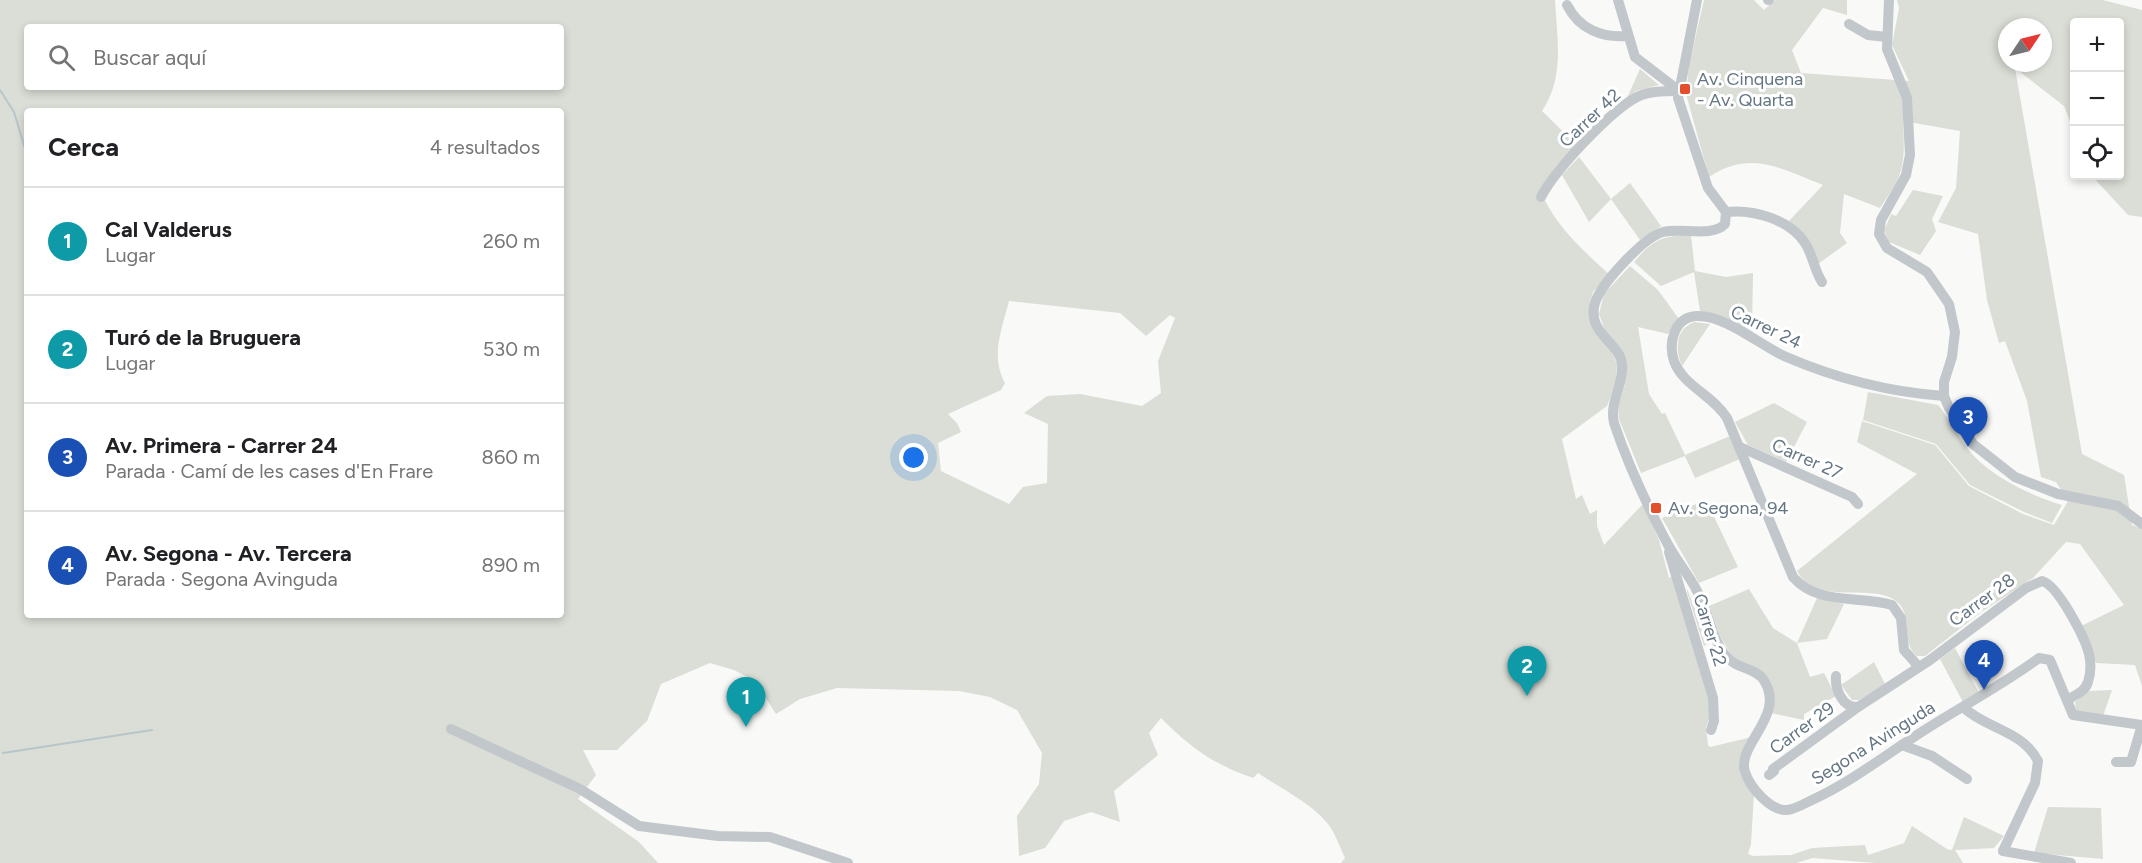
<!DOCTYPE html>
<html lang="es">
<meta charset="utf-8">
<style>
body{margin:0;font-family:Figtree,sans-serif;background:#f2f2f2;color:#202124}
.controls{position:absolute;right:18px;top:18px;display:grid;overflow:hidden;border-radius:6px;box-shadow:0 3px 9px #0003}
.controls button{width:54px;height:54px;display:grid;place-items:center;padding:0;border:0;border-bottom:2px solid #e0e0e0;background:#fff;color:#202124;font:30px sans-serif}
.compass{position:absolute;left:1998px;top:18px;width:54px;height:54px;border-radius:50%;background:#fff;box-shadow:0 3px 9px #0003;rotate:55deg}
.you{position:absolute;left:914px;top:458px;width:21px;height:21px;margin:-15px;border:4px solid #fff;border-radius:50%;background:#1a73e8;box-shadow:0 0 0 9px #1a73e833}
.badge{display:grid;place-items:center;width:39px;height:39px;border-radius:50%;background:#0f766e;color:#fff;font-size:20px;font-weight:700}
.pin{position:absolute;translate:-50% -50px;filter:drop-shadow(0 2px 3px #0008)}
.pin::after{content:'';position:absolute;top:32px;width:21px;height:18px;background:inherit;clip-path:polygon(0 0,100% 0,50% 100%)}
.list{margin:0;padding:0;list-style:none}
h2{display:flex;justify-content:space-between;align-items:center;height:78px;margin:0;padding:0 24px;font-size:26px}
h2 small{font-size:20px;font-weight:400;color:#757577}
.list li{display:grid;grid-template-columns:39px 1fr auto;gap:18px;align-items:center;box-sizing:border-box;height:108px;padding:0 24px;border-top:2px solid #e0e0e0}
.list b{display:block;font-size:22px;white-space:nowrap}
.list p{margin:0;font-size:20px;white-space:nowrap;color:#757577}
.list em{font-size:20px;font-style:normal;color:#757577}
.icon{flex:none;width:33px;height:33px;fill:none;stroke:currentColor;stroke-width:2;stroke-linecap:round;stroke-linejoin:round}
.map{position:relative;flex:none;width:2142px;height:863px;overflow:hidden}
.search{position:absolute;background:#fff;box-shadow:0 3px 9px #0003;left:24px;top:24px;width:540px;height:66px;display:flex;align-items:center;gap:15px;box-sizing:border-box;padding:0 21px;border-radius:6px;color:#757577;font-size:22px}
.panel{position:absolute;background:#fff;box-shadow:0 3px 9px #0003;left:24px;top:108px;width:540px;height:510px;border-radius:6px}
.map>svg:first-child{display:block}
.green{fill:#daded6;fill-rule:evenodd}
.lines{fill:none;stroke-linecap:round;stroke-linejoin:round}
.stream{stroke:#b8c6c9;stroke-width:2}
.minor{stroke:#c2c7cb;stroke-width:10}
.poi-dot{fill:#e34f2d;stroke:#fff;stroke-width:2}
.labels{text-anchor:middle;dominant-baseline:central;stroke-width:6;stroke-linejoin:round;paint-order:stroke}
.poi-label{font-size:18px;fill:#647682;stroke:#fff;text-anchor:start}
.street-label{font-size:18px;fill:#647682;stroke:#fff}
</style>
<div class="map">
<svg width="2142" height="863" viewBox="0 0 2142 863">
<rect width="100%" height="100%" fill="#f9f9f7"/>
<!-- green -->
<g class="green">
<path d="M0,0h1555c2,39 10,77 -13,111l35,34 -21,21 -16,24c14,34 42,60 69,84l-16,18 -3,10 27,62 -1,18 -9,24 -45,33 14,60 6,-4 8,19 7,-4v16l7,19 39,-41 16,36 10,38 3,-2 40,136 -6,15 2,18 2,2 42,-10 -13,26 1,11 14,19 -3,51 -3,10 5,2 38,-1 21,-7 53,-3 3,10 36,-12 8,-17 35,23 5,1 12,-33 40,19 -10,12 -39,2 8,13h-88l-62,-5 -17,5h-455l4,-5c-5,-11 -10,-25 -17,-34 -18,-22 -47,-35 -70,-51l-5,5c-40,-14 -62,-30 -92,-60l-12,15 9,22 -44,36 6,31 -29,-10 -27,9 -19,27 -26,8 -2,-40 22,-32 3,-31 -25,-43 -27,-13 -31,-6 -122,-3 -37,11 -24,15 -21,-33 -21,-11 -24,-7 -49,21 -14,37 -30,29h-34l13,25 -18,24 61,43 19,21h-658zM27,27h534v60h-534zM27,111h534v504h-534zM1009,301l111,12 26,23 24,-21 5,3 -17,43 3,32 -19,13 -62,-12 -33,2 -23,17 24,11 -1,59 -24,4 -14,17 -68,-33 -3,-28 23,-11 -4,-9 -9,-9 53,-24 4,-7c-15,-27 -3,-54 4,-82z"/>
<path d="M1704,0h50l10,10 11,-10h72v15l-24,-7 -31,42 9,23 108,8 -17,-36 7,-37 -2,-8h206l39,10v207l-14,-2 -36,-39h28v-154h-46v109l-10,-25 -49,-38 67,386 42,21 8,50 10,4v157l-7,-21 -39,-2 -15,-37 43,-21 -44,-61 -14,-2 -33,36 -53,35 -55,43h-8c-18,-14 -1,-44 -24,-57 -25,-15 -76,7 -96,-28l120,-97 -60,-32 5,-21 73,24 34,41 54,28 31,11 14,-24 -12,-19 -15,-5 -14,-76 -22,-60 -6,2 -12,-43 -9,-66 -40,-12 18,-34 4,-57 -57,-10c2,44 2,51 -23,87l-36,-14 -4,39 7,10 -29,21 -30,-42 35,-37c-42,-16 -72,-36 -114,-8l-23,-83 3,-29zM2007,27h36v36h-36z"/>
<path d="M1640,69l19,16 -23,6 -9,7z"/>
<path d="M1579,157l32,42 19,-16 31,43 -21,14 -29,-41 -22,23 -27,-47z"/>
<path d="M1913,190l30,6 -11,23 4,12 -16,24 -31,-13 -5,-11 7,-17 5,2z"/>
<path d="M1691,235l4,36 31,6 27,-4 -1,57 -52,-19 -6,-39 -33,14 -27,-24c20,-23 27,-26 57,-27z"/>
<path d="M1630,266l28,24 21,29 -11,15 -30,-7 11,67 13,20 3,-1 20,42 45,-19 10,23 -45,19 -10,-22 -44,17 -22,-54 -1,-12 7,-22 -26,-71 5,-20z"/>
<path d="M1694,322l16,2 -28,42c-7,-17 -7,-36 12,-44z"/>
<path d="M1868,392l70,13c12,13 18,30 29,43 22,28 62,47 95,57l-10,18 -28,-11 -54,-27 -34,-41 -73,-24z"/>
<path d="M1774,403l33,19 -21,40 -38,-17 -13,-23z"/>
<path d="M1706,500l32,67 -39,16 -37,-65z"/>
<path d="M1687,589l22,54 -5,3 -17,-54z"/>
<path d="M1749,589l24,39 24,15 13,34 14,-4 12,23 -32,18v6l-33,-7 1,-21 -41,-37 -11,-19 -11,-30z"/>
<path d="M1817,598l27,6 -17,35 -30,4z"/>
<path d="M1955,648l24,45 -16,9 -23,-43z"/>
<path d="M1874,662l11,22 -26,16h-7l-11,-15z"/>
<path d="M2112,690l-9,26 -27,-5 -1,-9 14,-11z"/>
<path d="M2048,807l53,1 2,51 -69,-6z"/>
</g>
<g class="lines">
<!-- stream -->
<g class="stream">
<path d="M0,90l14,22 13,43"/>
<path d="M3,753l149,-23"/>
</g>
<!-- minor -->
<g class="minor">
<path d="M1618,0l17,57 43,33"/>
<path d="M1697,0l-19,98 30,90 18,24 -1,12c-14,14 -43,3 -62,8 -19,5 -59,49 -67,68 -3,7 -3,15 -1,22 6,17 25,25 27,42 2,22 -13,37 -8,59 13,39 32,80 51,116 9,19 24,35 33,54 11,20 13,44 27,62 10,14 29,12 38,24 25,36 -27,65 -18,93 5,15 25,39 42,38 9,-1 18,-7 25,-10 39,-18 72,-44 108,-67 40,-26 81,-47 119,-75l11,2 23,55 69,10"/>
<path d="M1768,0h1"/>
<path d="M1889,0l-2,49 20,49 3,57 -4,20 -25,45 -2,14 8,14 40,24 22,32 6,28 -3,25 -8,25v14l5,12 24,36 42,33 43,17 60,12 24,18"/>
<path d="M1567,5c12,24 35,33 60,31"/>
<path d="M1849,24l19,11 19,2"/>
<path d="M1541,197c14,-27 69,-86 96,-100 12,-6 27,-6 41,-6"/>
<path d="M1726,212c27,-3 63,7 79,31 8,12 9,27 17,39"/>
<path d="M1740,447l112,50 6,7"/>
<path d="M1669,552l44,146 1,23 -3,9"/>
<path d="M1919,667l-15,-17 -3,-32 -9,-13c-33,-10 -74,1 -99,-28l-66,-159c-14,-23 -44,-32 -53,-57 -6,-18 0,-44 23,-45 28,-1 63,29 87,40 53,23 103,36 160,40"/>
<path d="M1836,676c-1,13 6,32 22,31l72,-47 96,-72 16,-7c16,4 43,57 47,73 2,9 2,19 -1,28 -3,10 -13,13 -21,18"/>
<path d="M1964,708c23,21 59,23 74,53l-3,22 -32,68"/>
<path d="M451,729l129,60 59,37 79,10 52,1 78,26"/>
<path d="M1902,745l30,11 35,23"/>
<path d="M2116,762h15l11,-37"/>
<path d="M1769,775l5,-4 -1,-2 85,-62"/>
<path d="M2003,851l68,12"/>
</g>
</g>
<!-- markers -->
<g class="poi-dot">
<rect x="1679" y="83" width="12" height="12" rx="3"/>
<rect x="1650" y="502" width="12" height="12" rx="3"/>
</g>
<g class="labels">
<!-- poi labels -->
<g class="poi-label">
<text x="1697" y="79">Av. Cinquena<tspan x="1697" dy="21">- Av. Quarta</tspan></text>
<text x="1668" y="508">Av. Segona, 94</text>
</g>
<!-- street labels -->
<g class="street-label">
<text transform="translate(1590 118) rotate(-43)">Carrer 42</text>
<text transform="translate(1766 327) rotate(26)">Carrer 24</text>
<text transform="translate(1807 459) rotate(24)">Carrer 27</text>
<text transform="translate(1982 600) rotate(-36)">Carrer 28</text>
<text transform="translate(1710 630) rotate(73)">Carrer 22</text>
<text transform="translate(1802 728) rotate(-36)">Carrer 29</text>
<text transform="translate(1873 743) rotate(-32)">Segona Avinguda</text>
</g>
</g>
</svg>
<div class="controls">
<button>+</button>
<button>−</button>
<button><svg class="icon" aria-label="locate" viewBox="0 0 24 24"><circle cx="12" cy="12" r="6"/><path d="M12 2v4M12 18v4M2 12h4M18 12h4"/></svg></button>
</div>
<svg class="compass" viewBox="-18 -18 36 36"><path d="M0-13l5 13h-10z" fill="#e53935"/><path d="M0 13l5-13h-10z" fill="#757577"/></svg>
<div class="you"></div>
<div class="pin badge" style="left:746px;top:727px;background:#0f9aa8">1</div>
<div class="pin badge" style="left:1527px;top:696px;background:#0f9aa8">2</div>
<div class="pin badge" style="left:1968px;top:447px;background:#1a4fb4">3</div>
<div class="pin badge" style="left:1984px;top:690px;background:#1a4fb4">4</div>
<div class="search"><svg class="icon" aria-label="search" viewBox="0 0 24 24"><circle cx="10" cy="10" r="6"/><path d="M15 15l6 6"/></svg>Buscar aquí</div>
<section class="panel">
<h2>Cerca<small>4 resultados</small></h2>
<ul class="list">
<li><span class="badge" style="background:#0f9aa8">1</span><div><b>Cal Valderus</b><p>Lugar</p></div><em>260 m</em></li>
<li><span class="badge" style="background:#0f9aa8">2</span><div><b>Turó de la Bruguera</b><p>Lugar</p></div><em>530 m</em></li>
<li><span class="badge" style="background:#1a4fb4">3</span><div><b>Av. Primera - Carrer 24</b><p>Parada · Camí de les cases d'En Frare</p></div><em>860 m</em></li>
<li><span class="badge" style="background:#1a4fb4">4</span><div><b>Av. Segona - Av. Tercera</b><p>Parada · Segona Avinguda</p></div><em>890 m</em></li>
</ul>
</section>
</div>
